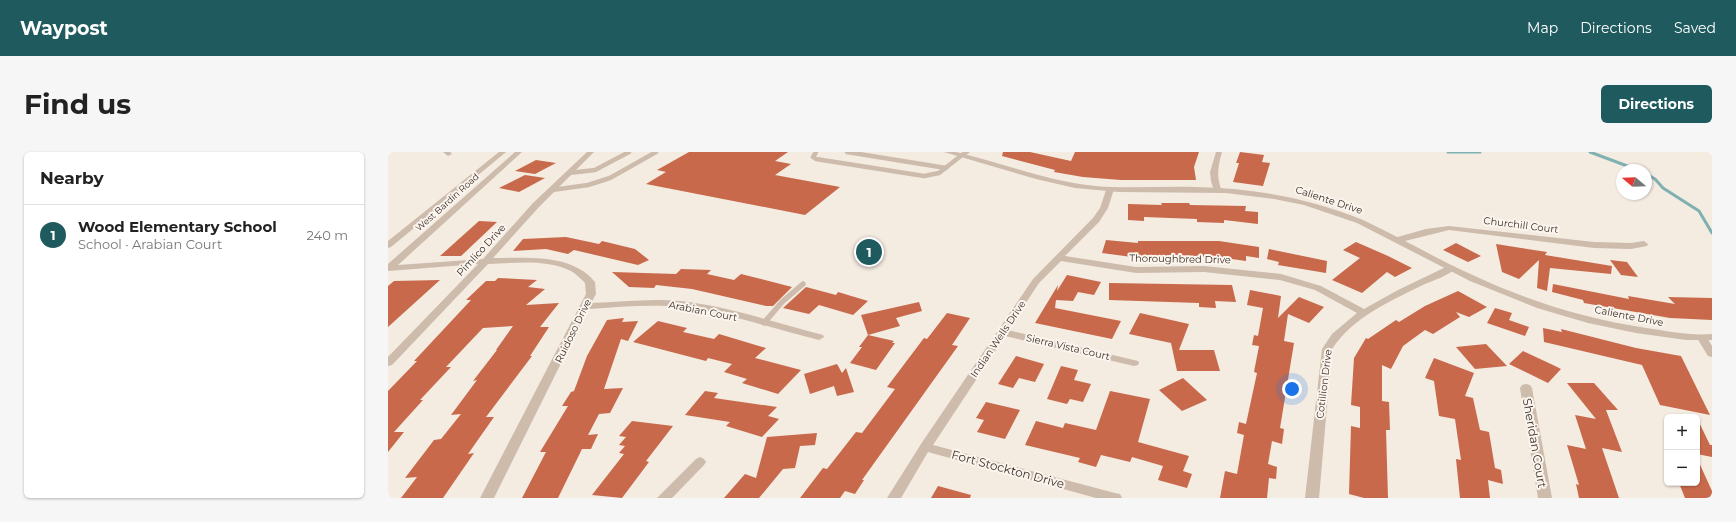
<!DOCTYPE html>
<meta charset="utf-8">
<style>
body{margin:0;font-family:Montserrat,sans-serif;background:#f6f6f6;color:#222}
.controls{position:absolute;right:12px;bottom:12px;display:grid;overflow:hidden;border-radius:6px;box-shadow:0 1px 3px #0004}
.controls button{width:36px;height:36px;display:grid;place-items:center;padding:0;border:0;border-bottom:1px solid #e0e0e0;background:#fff;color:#222;font:20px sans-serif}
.compass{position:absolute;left:1228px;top:12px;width:36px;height:36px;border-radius:50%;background:#fff;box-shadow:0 1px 3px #0004;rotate:289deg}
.you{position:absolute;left:904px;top:237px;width:14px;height:14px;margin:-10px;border:3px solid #fff;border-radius:50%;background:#1a73e8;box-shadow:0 0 0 6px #1a73e833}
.badge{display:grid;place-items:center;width:26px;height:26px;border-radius:50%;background:#1f5a5e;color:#fff;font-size:13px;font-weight:700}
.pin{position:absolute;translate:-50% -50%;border:2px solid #fff;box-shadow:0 1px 4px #0006}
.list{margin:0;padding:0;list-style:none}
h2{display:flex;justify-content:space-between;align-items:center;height:52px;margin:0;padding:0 16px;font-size:17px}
h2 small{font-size:13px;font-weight:400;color:#767676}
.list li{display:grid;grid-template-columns:26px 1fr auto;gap:12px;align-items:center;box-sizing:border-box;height:60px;padding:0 16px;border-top:1px solid #e0e0e0}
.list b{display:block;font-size:15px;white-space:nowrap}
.list p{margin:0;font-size:13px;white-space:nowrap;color:#767676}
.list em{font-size:13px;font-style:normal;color:#767676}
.map{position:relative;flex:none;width:1324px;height:346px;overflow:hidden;border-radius:6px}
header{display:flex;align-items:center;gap:24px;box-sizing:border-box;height:56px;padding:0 20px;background:#1f5a5e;color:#fff}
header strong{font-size:19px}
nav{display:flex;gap:22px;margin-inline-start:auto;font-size:14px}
.intro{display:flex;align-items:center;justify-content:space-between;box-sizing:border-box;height:96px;padding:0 24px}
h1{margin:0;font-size:28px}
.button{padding:10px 18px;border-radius:6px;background:#1f5a5e;color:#fff;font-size:14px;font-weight:700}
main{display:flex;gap:24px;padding:0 24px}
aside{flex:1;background:#fff;border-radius:6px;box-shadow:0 1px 3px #0004}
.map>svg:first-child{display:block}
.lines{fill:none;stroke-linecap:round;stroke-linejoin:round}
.stream{stroke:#7fb0b2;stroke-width:3}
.building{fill:#c8694b}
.service-far1{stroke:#cdbbac;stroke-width:4.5}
.service{stroke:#cdbbac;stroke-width:5.5}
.minor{fill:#cdbbac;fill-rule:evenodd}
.tertiary{fill:#cdbbac;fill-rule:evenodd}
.labels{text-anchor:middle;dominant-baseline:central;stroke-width:4;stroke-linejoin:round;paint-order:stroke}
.far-street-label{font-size:9px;fill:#3b302b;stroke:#fbf5ee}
.street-label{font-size:10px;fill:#3b302b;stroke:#fbf5ee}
.near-street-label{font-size:12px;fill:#3b302b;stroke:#fbf5ee}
</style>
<header>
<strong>Waypost</strong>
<nav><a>Map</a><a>Directions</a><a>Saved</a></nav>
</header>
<div class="intro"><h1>Find us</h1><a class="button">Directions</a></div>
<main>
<aside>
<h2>Nearby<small></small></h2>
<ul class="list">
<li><span class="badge">1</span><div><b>Wood Elementary School</b><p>School · Arabian Court</p></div><em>240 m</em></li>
</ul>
</aside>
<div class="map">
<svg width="1324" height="346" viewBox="0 0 1324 346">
<rect width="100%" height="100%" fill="#f4ebe1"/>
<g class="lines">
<!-- stream -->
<g class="stream">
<path d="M1060,0h32"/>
<path d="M1202,0l48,18"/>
<path d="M1258,22l9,5 8,9 36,23 13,22"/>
</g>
</g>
<!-- building -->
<g class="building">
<path d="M301,0h99l-13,9 16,3 -16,11 65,12 -35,28 -159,-31 20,-12 -9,-2z"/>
<path d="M615,0h27l41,9 4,-9h124l-5,15 2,13h-75l-38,-3 -29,-5 1,-2 -53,-14z"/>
<path d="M852,0l24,3 -2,7 8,1 -7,23 -30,-4 6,-19h-3z"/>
<path d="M148,8l20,3 -21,11 -20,-3z"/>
<path d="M137,23l20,3 -26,14 -20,-4z"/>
<path d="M773,51h28l1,2 56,1 -1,5 13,1v12l-34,-4v3l-27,-1v-3l-53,-2v4l-16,-1v-16l34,1z"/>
<path d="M91,69l18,1 -36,34h-21z"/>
<path d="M178,85l33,7 3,-3 33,8 14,11 -11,5 -64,-15 -6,4 -22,-5 -33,2 10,-12z"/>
<path d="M718,88l32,3v-2h81l40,6v11l-13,-2v5l-29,-4 -44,-2v2h-41l-30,-4z"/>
<path d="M968,90l32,14 24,12 -17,9 -8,-5 -25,21 -30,-13 28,-22 -17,-8z"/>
<path d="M1068,91l25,13 -13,6 -25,-12z"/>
<path d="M1108,92l51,8 -2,3 67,11 -1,8 -61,-6 -3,23 -10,-3 2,-28 -20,19 -17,-7z"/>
<path d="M881,97l58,12 -1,12 -48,-8 1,-3 -12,-3z"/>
<path d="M1222,108l17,2 11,15 -17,-2z"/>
<path d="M293,117l30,1 -4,4 27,6 7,-6 51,13 -19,19h-7l-74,-17 -36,-4 -2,3 -25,-1 -17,-15 64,2z"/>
<path d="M679,123l34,7 -7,13 -16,-3 -5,9 -17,-1 -1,8 66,13 -9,18 -77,-16 23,-38 -1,6z"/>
<path d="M110,126l39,2 -9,7 17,2 -19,16 33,-2 -19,24h9l-19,29h2l-46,61h8l-26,37 6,-1 -31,45h-42l16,-21 -12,1 29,-38 7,-1 20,-25 -10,1 26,-35 -4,1 24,-31h-1l17,-24 -30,2 -37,39h5l-31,33h3l-29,32h10l-16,20v-61l29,-30h-3l57,-61h-5l20,-19h9z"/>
<path d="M52,128l-52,47v-41l6,-5z"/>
<path d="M721,131l123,2 4,17 -21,-1 1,7 -17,-1v-4l-90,-3z"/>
<path d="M1165,132l76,15 -1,-3 47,8 -7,-7 44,1v22l-42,-2 -86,-15 -1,-3 -31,-8z"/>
<path d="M418,135l30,8 2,-3 30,9 -15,14 -34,-10 -10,9 -26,-6z"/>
<path d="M862,138l31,6 -3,22 21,-21 25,10 -15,16 -21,-9 -4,27 10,2 -14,85 4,1 -2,15 -10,-3 -4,23 9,3 -1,12 -7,-1 -2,20h-47l5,-27 12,3 7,-39 -7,-2 2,-11 7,2 11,-51 -3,-1 5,-26 -7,-1 2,-10 4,1 5,-28 -16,-3z"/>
<path d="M1070,139l29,16 -18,10 -13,-5 4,5 -27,17 -8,-4 -22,16 -12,23 -9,-4v36l7,1 1,28h-4l2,68h-24l-15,-4 2,-68 9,2v-21l-9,-2 3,-47 12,-20 2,1 28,-19 3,2 26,-16z"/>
<path d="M531,150l3,9 -26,7 4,8 -32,9 -7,-20z"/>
<path d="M1107,156l17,5 -3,7 20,7 -4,9 -38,-13z"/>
<path d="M559,161l23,5 -18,27 6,1 -96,134h2l-9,14 -10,-3 -5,7h-40l23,-30 4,1 29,-37 6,1 33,-44 -8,-2 37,-49 3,1z"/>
<path d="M752,161l49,11 -10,26h35l6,21h-43l-6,-28 -42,-9z"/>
<path d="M236,166l-2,4 16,-1 -10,20 -7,-2 -17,50 19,-1 -13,25 -11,1 -11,21 10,-1 -7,15h-9l-24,49h-36l24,-46h-6l28,-46h-6l9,-14 3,-1 13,-35 20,-36z"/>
<path d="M270,169l29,7 -4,4 31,7 5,-5 47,14 -11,10 46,12 -23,24 -36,-11 5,-4 -23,-7 8,-8 -24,-6 -2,3 -73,-19z"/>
<path d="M1155,176l19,4 -1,-3 75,19 45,8 29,59 -50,-10 -18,-40 -98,-23z"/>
<path d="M480,183l26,6 -2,2h3l-19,27 -26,-7 12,-16h-3z"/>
<path d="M1098,192l21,22 -32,3 -19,-22z"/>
<path d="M1135,199l30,14 8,4 -13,14 -39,-19z"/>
<path d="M628,204l28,8 -9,18 -16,-4 -6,10 -15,-4z"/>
<path d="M1046,206l40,15 -9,23 8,2 7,32 9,2 6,36 6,2 2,14 -15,-4 2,18h-30l-4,-39 5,1 -6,-41 -16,-3 -5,-35 -9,-3z"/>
<path d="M449,212l5,9 4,-5 8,24 -17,4 -3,-10 -24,8 -6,-20z"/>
<path d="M673,214l17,4 -4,10 17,4 -8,18 -13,-3 -3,5 -20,-5z"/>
<path d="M795,226l24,22 -25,11 -23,-21z"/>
<path d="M1179,231h27l24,27h-12l16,42 -20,-4 17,50h-40l-3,-14 3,1 -12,-40 19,4 -11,-34 21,4z"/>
<path d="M317,239l13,2 -4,5 63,9 -9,9 11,3 -17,18 -36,-11 4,-4 -45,-7z"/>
<path d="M722,239l40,8 -12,43 51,14 -6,15 9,3 -5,14 -29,-8 5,-14 -31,-9 -2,5 -29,-7 -5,12 -18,-5 2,-4 -55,-13 11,-24 27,7 2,-5 31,7z"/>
<path d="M598,250l34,8 -15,29 -28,-7 7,-12 -8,-2z"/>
<path d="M1309,266l13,27h2v12l-15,-3z"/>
<path d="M244,269l41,5 -27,35 3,1 -27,36 -30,-3 32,-41 -5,-1 6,-7 -6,-1 7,-8 -7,-1z"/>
<path d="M429,281l-2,12 -15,1 -5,22 -12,1 -24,29h-35l21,-24 11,4 11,-41z"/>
<path d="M1309,306l15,33v7h-27l-6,-15h18z"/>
<path d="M550,334l33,9 -1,3h-39z"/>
</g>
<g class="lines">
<!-- service-far1 -->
<g class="service-far1">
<path d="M428,0l-3,5 3,2 108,17 15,-3 23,-18"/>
<path d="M459,0l99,16"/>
<path d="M181,21l26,-3 34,-18"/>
<path d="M164,38l36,-5 22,-7 46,-26"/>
</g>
<!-- service -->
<path class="service" d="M376,171l18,-21 21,-18"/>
<!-- minor -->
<g class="minor">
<path d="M55,0h7l2,2 -4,2z"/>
<path d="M111,0h7l-115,95 -3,1v-7z"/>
<path d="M127,0h7l-124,113 85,-6 50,-56 54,-51h7l-55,55 -46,51c33,0 79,-5 102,24l1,12 -5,9c30,-1 60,-5 89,-2 48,5 96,22 143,34l1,2 -5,3c-46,-11 -92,-28 -139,-33 -30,-3 -61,0 -92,2l-94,189h-14l106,-204 -1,-11c-4,-4 -9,-9 -14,-12 -24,-12 -57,-8 -83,-7l-96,101 -4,1v-9l90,-93 -90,7v-7z"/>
<path d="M575,0h7l-6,5 -4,-2z"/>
<path d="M828,0h6c-4,14 -6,25 0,39l-4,2 -4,-2 -3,-10 -1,-9z"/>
<path d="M719,35h3l4,2 -6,19 -9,14 -34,34 71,11 68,-1 77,8 40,12 43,23 34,-19 50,-24h6l2,2c-7,7 -21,12 -31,16 -33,16 -72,33 -93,65l-13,149h-14l17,-149 10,-15 25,-21 -42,-23 -35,-10 -76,-8 -68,1 -75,-12 -22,22 -31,47 130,31 1,2 -1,2 -4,1 -129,-30 -72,109 182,48 5,1 2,4h-26l-168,-46 -27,46h-14l34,-54 112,-165 60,-61 7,-10z"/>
<path d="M1061,74l145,16 37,1 13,-2 4,3 -1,2 -16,3 -37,-1 -145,-18 -52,13 -4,-3 1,-2 32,-9z"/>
<path d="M1314,183l4,1 6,10v11l-4,-1 -11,-18z"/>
<path d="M1138,232l4,1 2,3 20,110h-14l-18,-110 2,-3z"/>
<path d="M312,305l4,2 2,3 -2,3 -32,33h-15l39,-39z"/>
</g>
<!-- tertiary -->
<path class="tertiary" d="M556,0h12c46,11 91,29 139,34 33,3 66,0 100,1 58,1 114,11 168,33 39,18 75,40 114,57 54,25 110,42 169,51 22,3 44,8 66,6v6h-26l-50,-7 -48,-10 -51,-15 -67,-27 -113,-58 -53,-18 -30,-6 -48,-6 -107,-1 -44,-4 -39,-9z"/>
</g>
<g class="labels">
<!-- far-street labels -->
<g class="far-street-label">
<text transform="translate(59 50) rotate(-42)">West Bardin Road</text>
</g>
<!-- street labels -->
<g class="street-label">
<text transform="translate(941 48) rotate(18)">Caliente Drive</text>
<text transform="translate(1133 73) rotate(7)">Churchill Court</text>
<text transform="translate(93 98) rotate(-47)">Pimlico Drive</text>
<text transform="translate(792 107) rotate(1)">Thoroughbred Drive</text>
<text transform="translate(315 159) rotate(11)">Arabian Court</text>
<text transform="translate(1241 164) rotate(11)">Caliente Drive</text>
<text transform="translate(185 179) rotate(-64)">Ruidoso Drive</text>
<text transform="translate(610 187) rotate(-56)">Indian Wells Drive</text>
<text transform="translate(680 195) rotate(13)">Sierra Vista Court</text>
<text transform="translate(936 232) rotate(-83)">Cotillion Drive</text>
</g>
<!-- near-street labels -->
<g class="near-street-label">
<text transform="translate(1147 291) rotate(80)">Sheridan Court</text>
<text transform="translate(620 317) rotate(15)">Fort Stockton Drive</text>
</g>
</g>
</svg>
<div class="controls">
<button>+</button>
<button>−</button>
</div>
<svg class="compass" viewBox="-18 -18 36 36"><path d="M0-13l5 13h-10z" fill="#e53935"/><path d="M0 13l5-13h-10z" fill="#767676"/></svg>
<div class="you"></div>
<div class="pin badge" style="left:481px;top:100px">1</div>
</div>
</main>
